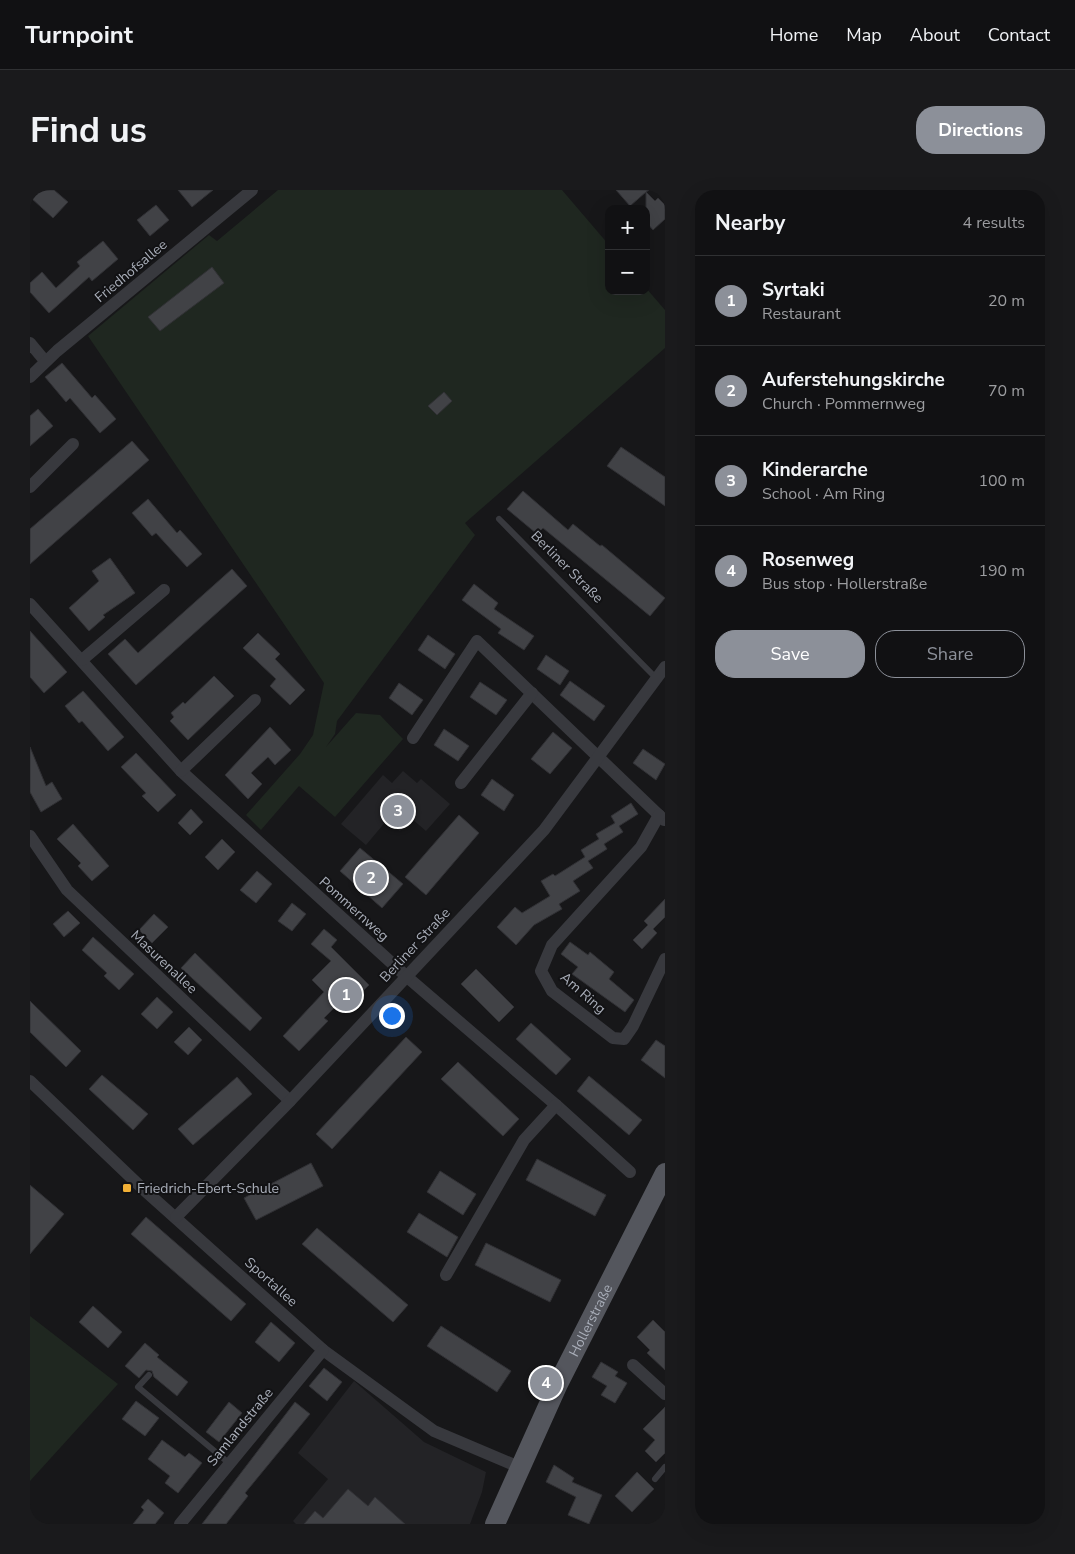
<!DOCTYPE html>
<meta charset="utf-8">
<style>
body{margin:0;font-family:"Nunito Sans",sans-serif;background:#1a1a1c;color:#f1f3f6}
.controls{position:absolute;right:15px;top:15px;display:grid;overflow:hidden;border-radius:10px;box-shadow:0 5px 20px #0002}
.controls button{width:45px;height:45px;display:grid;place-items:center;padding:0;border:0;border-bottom:1px solid #303133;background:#111113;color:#f1f3f6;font:25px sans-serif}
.you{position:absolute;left:361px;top:825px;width:18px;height:18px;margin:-12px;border:4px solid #fff;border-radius:50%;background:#1a73e8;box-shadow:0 0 0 8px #1a73e833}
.badge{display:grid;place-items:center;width:32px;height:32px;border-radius:50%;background:#8c9099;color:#fff;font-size:16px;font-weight:700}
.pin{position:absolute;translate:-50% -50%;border:2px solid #fff;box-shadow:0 1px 5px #0006}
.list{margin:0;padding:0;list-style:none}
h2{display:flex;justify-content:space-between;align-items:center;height:65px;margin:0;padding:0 20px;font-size:21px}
h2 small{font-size:16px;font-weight:400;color:#9c9da0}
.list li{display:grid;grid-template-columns:32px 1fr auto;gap:15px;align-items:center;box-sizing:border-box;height:90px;padding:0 20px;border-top:1px solid #303133}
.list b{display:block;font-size:19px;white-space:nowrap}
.list p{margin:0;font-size:16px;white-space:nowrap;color:#9c9da0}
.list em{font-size:16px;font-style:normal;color:#9c9da0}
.actions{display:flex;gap:10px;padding:15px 20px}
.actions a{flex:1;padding:11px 0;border:1px solid #8c9099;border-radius:20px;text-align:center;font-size:18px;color:#8c9099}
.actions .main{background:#8c9099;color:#fff}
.map{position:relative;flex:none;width:635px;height:1334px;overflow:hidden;border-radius:20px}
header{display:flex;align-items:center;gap:30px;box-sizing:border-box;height:70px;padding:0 25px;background:#111113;border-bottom:1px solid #303133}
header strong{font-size:24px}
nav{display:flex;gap:28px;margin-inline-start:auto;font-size:18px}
.intro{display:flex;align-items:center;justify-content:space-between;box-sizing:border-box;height:120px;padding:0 30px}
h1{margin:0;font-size:35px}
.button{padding:12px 22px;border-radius:20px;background:#8c9099;color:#fff;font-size:18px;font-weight:700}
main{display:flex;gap:30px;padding:0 30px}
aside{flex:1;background:#111113;border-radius:20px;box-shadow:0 5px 20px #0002}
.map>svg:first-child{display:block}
.built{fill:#232326}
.green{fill:#1f2720}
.building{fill:#414246;stroke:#313135}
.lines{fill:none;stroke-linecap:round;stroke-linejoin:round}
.lane{stroke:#38393e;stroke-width:6}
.street{stroke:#38393e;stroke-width:12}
.primary{stroke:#54565d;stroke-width:20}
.poi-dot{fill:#f2b036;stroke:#121214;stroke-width:2}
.labels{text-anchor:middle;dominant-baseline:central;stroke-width:4;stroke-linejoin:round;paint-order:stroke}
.street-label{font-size:14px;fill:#a9aeb9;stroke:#121214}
.poi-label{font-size:14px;fill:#a9aeb9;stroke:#121214;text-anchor:start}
</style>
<header>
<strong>Turnpoint</strong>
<nav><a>Home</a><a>Map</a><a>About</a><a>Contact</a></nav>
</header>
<div class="intro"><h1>Find us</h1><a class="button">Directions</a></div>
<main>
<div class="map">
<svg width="635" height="1334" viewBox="0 0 635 1334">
<rect width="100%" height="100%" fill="#171719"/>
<!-- built -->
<g class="built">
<path d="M373,581l14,12 4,-4 29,25 -24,27 -15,-13 -11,13 -13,-11 -21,25 -25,-21 42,-49 9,8z"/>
<path d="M324,1191l70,61 62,30 -4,20 -12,32h-174l-3,-3 35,-42 -30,-26z"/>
</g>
<!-- green -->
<g class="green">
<path d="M248,0h284l47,55v46h37v-3l19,22v38l-200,175 10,12 -138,186 -2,13 -9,13 30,-34 24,2 23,24 -68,78 -36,-31 -38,44 -15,-15 54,-61 13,-19 11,-52 -236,-347 121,-101 8,6z"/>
<path d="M0,1126l88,68 -88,97z"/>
</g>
<!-- building -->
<g class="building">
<path d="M0,0h24l14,12 -15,16 -23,-21z"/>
<path d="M148,0h35l-21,17z"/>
<path d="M586,0h33l-3,2 9,9 3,-3 7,7v14l-12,11 -7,-8v-30l-16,14z"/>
<path d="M126,15l13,15 -19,16 -13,-16z"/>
<path d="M73,51l15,18 -26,22 -3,-4 -40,36 -19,-21v-9l12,-11 14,16 24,-22 -3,-4z"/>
<path d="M182,77l12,16 -64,48 -12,-14z"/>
<path d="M32,173l30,35 3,-3 21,24 -16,14 -30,-35 -4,4 -21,-25z"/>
<path d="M414,202l8,9 -15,14 -9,-9z"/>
<path d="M8,219l15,17 -23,20v-30z"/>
<path d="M102,251l17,19 -119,104v-35z"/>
<path d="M591,257l44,30v29l-58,-40z"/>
<path d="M493,301l45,39 5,-6 27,22 2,-1 63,53 -15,18 -107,-88 -6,6 -30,-25z"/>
<path d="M118,309l29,34 3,-3 22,24 -15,13 -31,-34 -4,3 -20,-23z"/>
<path d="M80,368l25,35 -32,22 2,2 -16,14 -20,-23 30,-27 -7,-10z"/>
<path d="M202,379l15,17 -111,99 -28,-31 17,-15 13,14z"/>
<path d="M444,394l24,19 -4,6 40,27 -10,14 -26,-17 3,-4 -39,-29z"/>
<path d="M0,441l37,41 -23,21 -14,-16z"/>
<path d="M228,443l22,21 -5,5 30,31 -15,15 -20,-19 6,-7 -33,-31z"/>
<path d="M398,445l27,19 -10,15 -27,-19z"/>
<path d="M516,465l23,16 -9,14 -23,-16z"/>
<path d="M184,486l20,20 -46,44 -18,-19 4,-4 -3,-4 12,-11 2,2z"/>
<path d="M540,491l35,25 -11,15 -34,-26z"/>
<path d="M450,492l27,18 -11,15 -26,-18z"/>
<path d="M369,493l24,17 -11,15 -23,-17z"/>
<path d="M53,501l41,46 -16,14 -26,-30 -3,2 -14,-17z"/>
<path d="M240,537l21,23 -16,15 -7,-8 -17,16 11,11 -14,15 -23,-24z"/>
<path d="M414,539l25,17 -11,15 -24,-16z"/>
<path d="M523,542l19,16 -22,26 -19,-15z"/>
<path d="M0,557l16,39 6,-4 10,17 -21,13 -11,-20z"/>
<path d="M613,559l22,15 -9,16 -23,-17z"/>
<path d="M106,563l40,42 -18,17 -16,-16 4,-3 -25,-26z"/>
<path d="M462,589l22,16 -10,16 -23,-16z"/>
<path d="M601,613l7,11 -19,12 4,6 -19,12 3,5 -19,12 5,7 -20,13 7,10 -21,13 3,5 -28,16 -18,20 -19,-18 18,-20 7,6 28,-17 -9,-15 12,-7 2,2 30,-19 -4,-7 18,-11 -3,-5 19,-11 -4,-7z"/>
<path d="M161,619l12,13 -13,13 -12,-12z"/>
<path d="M429,625l20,18 -53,62 -21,-18z"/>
<path d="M43,634l36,42 -17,15 -14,-15 3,-3 -24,-24z"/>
<path d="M192,649l13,13 -17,18 -13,-13z"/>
<path d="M330,658l43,36 -21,24 -42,-37z"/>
<path d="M227,681l15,13 -16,19 -16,-13z"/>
<path d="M635,709v18l-12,12 4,4 -15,16 -9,-9 15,-15 -4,-4z"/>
<path d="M262,713l14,11 -14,17 -14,-10z"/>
<path d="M38,721l12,12 -16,14 -11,-13z"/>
<path d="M124,724l14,13 -16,16 -13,-13z"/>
<path d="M294,739l13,11 -6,7 38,38 -22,22 -6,-6 -17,17 4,3 -29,30 -16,-15 41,-44 -12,-12 19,-19 -20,-17z"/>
<path d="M63,747l41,37 -15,16 -15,-14 3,-3 -25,-23z"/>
<path d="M540,752l18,13 2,-3 24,20 -5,7 25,21 -9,12 -53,-38 6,-7 -17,-13z"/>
<path d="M165,763l67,65 -12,13 -69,-63z"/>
<path d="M446,779l38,38 -15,15 -38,-38z"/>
<path d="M127,807l16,15 -16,17 -16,-15z"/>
<path d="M0,811l51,50 -15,16 -36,-35z"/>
<path d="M501,833l40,36 -15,16 -40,-36z"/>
<path d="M159,837l13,13 -14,15 -14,-13z"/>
<path d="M376,847l16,15 -90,97 -16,-15z"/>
<path d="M626,850l9,6v32l-24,-18z"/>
<path d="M428,872l61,57 -16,17 -62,-57z"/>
<path d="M72,885l46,39 -15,16 -44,-41z"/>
<path d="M559,886l53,44 -13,15 -52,-44z"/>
<path d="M207,887l15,17 -59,51 -15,-16z"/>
<path d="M507,969l69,36 -11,21 -69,-36z"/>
<path d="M281,973l12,23 -67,34 -12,-22z"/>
<path d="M410,981l36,23 -13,21 -36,-23z"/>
<path d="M0,995l34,29 -34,40z"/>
<path d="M389,1023l39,24 -11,20 -40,-25z"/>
<path d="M116,1027l100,87 -15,17 -100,-87z"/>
<path d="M287,1038l91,77 -15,17 -91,-78z"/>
<path d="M456,1053l75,37 -11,22 -75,-37z"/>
<path d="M63,1116l29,26 -14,16 -29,-26z"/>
<path d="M623,1130l12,12v38l-18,-17 3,-3 -13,-13z"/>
<path d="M241,1132l24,21 -16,19 -24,-20z"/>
<path d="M411,1136l70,45 -14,21 -70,-46z"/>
<path d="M115,1153l14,12 -2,2 31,25 -11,14 -23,-19 -2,-6 -6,-1 -7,8 -14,-12z"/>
<path d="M571,1172l17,10 -3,4 12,7 -12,20 -14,-8 6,-9 -15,-9z"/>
<path d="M294,1178l18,14 -15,19 -18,-15z"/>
<path d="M106,1211l23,17 -14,18 -23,-17z"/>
<path d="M199,1212l13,11 -23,29 -13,-10z"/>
<path d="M265,1212l15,12 -65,79 3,3 -22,28h-24z"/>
<path d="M635,1217v46l-9,9 -11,-11 10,-11 -12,-11z"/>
<path d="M132,1250l23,17 4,-4 13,10 -24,30 -13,-10 5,-7 -22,-17z"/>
<path d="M524,1275l20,13 -2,4 30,13 -13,29 -21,-9 8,-18 -30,-15z"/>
<path d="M607,1282l17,17 -22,23 -17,-16z"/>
<path d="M318,1299l20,17 7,-9 30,27h-101l11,-13 8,7z"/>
<path d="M118,1309l16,14 -9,11h-22l11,-14 -3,-3z"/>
</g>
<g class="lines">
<!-- lane -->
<g class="lane">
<path d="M469,329l158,160"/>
<path d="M119,1185l-11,12 92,77"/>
<path d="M625,1289l10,-12"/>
</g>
<!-- street -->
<g class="street">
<path d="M0,153l15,18"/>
<path d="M0,187l27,-26 195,-161"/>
<path d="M0,297l43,-43"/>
<path d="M0,414l151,167 225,205 150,129 74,67"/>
<path d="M52,470l82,-70"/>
<path d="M383,548l64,-97 187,179"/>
<path d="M151,581l74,-71"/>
<path d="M431,593l71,-90"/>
<path d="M629,625l-18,32 -89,98 -11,26 11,20 61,47 11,1 9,-13 32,-67"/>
<path d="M0,646l37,54 223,211"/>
<path d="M0,891l112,107 181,162 111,81 85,36"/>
<path d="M146,1027l114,-116 254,-271 121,-163"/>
<path d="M416,1085l78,-135 32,-35"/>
<path d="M603,1175l32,29"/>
<path d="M150,1334l143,-174"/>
</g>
<!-- primary -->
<path class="primary" id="s1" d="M465,1334l63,-140 107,-211"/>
</g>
<!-- markers -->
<rect class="poi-dot" x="92" y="993" width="10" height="10" rx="2.5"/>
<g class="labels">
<!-- street labels -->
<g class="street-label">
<text transform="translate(101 81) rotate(-40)">Friedhofsallee</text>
<text transform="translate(537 377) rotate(45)">Berliner Straße</text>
<text transform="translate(324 719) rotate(42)">Pommernweg</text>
<text transform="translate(385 755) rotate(-47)">Berliner Straße</text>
<text transform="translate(134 772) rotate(43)">Masurenallee</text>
<text transform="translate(553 803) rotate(41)">Am Ring</text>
<text transform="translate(241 1092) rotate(42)">Sportallee</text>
<text stroke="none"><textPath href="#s1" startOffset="225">Hollerstraße</textPath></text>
<text transform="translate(210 1237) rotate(-51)">Samlandstraße</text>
</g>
<!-- poi labels -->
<g class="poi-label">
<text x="107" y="998">Friedrich-Ebert-Schule</text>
</g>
</g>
</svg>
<div class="controls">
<button>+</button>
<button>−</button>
</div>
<div class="you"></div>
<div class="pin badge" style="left:316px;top:805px">1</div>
<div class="pin badge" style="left:341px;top:688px">2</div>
<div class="pin badge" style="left:368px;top:621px">3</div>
<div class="pin badge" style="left:516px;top:1193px">4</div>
</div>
<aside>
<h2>Nearby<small>4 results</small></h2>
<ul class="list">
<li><span class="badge">1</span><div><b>Syrtaki</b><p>Restaurant</p></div><em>20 m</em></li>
<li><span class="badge">2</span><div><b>Auferstehungskirche</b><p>Church · Pommernweg</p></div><em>70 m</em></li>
<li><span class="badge">3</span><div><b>Kinderarche</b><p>School · Am Ring</p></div><em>100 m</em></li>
<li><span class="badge">4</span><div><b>Rosenweg</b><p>Bus stop · Hollerstraße</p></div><em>190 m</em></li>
</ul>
<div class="actions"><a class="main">Save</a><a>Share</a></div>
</aside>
</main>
